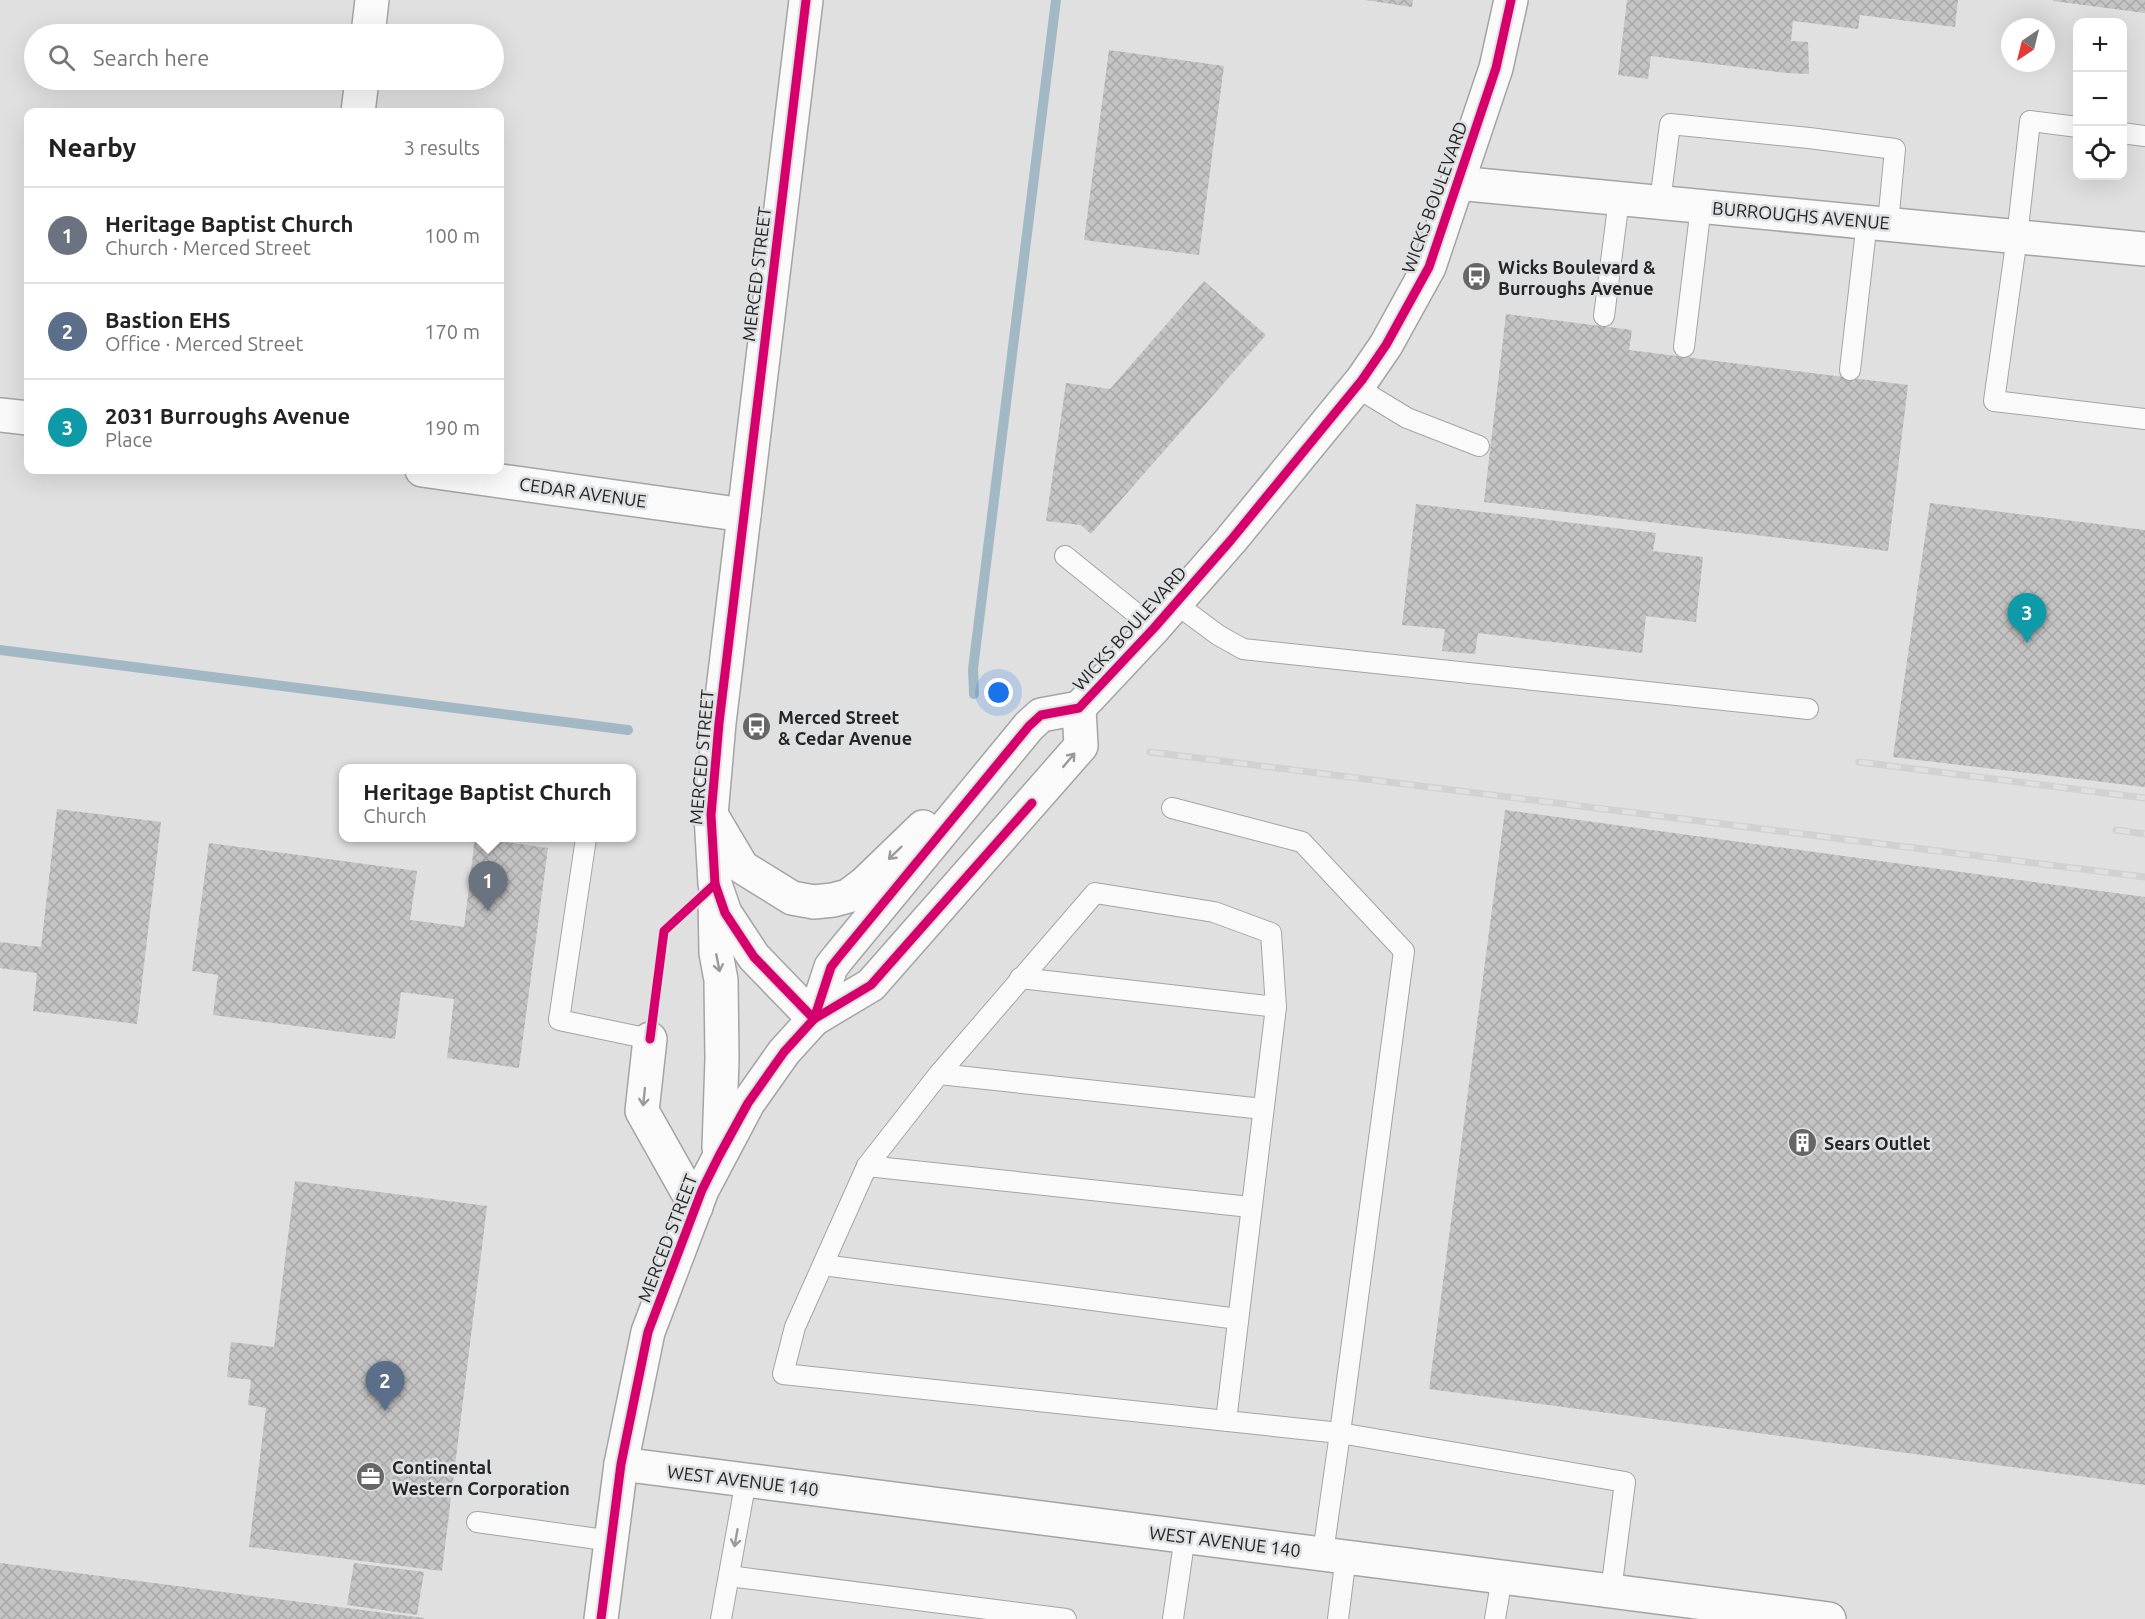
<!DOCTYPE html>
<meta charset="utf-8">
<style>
body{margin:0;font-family:Ubuntu,sans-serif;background:#f2f2f2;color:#222}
.controls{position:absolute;right:18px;top:18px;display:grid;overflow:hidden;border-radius:12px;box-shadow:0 6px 24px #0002}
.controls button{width:54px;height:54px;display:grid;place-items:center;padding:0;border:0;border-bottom:2px solid #e0e0e0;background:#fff;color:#222;font:30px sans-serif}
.compass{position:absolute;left:2001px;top:18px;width:54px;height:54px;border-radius:50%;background:#fff;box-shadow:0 6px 24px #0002;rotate:215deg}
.you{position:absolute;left:999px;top:693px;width:21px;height:21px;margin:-15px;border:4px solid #fff;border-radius:50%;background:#1a73e8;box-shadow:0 0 0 9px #1a73e833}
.badge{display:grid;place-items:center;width:39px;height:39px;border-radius:50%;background:#7c3aed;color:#fff;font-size:20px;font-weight:700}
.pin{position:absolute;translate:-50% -50px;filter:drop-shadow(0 2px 3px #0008)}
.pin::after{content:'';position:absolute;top:32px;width:21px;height:18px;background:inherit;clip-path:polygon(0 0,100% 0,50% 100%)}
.popup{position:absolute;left:339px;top:764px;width:297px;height:78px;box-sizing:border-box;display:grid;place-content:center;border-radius:12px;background:#fff;filter:drop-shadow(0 2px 4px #0005);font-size:20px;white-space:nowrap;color:#767676}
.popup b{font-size:22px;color:#222}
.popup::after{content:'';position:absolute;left:50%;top:100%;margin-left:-12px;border:12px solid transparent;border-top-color:#fff}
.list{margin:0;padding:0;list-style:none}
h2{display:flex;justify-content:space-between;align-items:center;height:78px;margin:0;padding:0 24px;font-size:26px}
h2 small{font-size:20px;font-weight:400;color:#767676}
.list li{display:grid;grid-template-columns:39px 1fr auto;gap:18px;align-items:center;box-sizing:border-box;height:96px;padding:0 24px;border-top:2px solid #e0e0e0}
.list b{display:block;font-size:22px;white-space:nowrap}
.list p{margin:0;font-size:20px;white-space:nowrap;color:#767676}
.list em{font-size:20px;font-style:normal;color:#767676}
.icon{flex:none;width:33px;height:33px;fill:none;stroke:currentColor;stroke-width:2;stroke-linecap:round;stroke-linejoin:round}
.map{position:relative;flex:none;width:2145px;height:1619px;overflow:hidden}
.search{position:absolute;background:#fff;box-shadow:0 6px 24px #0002;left:24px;top:24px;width:480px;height:66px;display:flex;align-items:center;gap:15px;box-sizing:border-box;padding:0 21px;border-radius:33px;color:#767676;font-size:22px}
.panel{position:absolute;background:#fff;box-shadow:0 6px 24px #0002;left:24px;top:108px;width:480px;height:366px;border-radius:12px}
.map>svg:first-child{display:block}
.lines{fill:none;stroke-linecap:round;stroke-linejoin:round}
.stream{stroke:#a3b8c5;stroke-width:10}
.building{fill:url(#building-cross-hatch)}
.service-casing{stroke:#a4a4a4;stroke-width:22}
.minor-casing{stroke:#a4a4a4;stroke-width:36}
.tertiary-casing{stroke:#a4a4a4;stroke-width:36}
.service{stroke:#fafafa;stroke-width:20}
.minor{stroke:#fafafa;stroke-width:33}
.tertiary{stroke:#fafafa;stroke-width:33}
.rail-casing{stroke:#d1d1d2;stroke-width:7}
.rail{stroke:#dfe0e1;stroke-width:4.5;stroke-dasharray:14;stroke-linecap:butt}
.cycleway-casing{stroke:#dfe0e1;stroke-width:13}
.cycleway{stroke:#d6006c;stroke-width:9}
.oneway{stroke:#9a9a9b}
.labels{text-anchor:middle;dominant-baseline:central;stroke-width:5;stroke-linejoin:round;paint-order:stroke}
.street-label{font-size:18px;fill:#252526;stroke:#dfe0e1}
.poi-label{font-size:18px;font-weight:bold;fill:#252526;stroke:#dfe0e1;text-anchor:start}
</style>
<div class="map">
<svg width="2145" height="1619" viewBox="0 0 2145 1619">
<defs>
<pattern id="building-cross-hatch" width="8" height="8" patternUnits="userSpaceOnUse" patternTransform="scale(1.5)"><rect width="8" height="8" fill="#c4c4c4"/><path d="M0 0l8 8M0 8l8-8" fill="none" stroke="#a8a8a8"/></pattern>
</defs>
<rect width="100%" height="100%" fill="#e0e0e0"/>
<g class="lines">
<!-- stream -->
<g class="stream">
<path d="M0,650l628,80"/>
<path d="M974,694l-1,-25 83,-669"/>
</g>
</g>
<!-- building -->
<g class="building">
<path d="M1365,0h48l-1,7z"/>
<path d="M1627,0h331l-3,27 -95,-12 -2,14 -65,-8 -2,20 17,1 1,32 -23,-1 -135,-17 -3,23 -30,-4z"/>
<path d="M2054,0h91v13l-92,-12z"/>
<path d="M1109,50l115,16 -25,189 -115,-15z"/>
<path d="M1204,281l62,54 -175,199 -10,-9 -35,-4 20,-138 44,6z"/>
<path d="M1506,314l126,16 -3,20 279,35 -20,166 -404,-49z"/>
<path d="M1930,503l215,27v257l-252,-30z"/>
<path d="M1416,504l240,29 -3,18 50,6 -7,65 -50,-6 -4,37 -164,-20 -3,21 -33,-3 3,-22 -43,-4z"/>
<path d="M57,809l104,13 -24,202 -104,-13 4,-38 -37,-5v-26l41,5z"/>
<path d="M1505,810l640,87v588l-716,-96z"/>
<path d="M475,838l73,10 -29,220 -72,-10 7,-59 -53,-7 -6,47 -182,-24 5,-40 -26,-4 17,-128 208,28 -7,49 54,7z"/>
<path d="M295,1181l192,25 -45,365 -193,-24 17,-139 -18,-3 3,-25 -24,-3 4,-35 43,5z"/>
<path d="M0,1563l424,55v1h-424z"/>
<path d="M354,1563l70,9 -7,43 -70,-10z"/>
</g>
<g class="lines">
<defs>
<g id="service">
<path d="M2078,127l-48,-6 -13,116 -23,164 151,18"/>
<path d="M2122,133l23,3"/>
<path d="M1660,202l10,-78 139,14 86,11 -7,74"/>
<path d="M1604,316l15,-117"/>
<path d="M1684,347l17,-141"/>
<path d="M1850,370l17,-149"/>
<path d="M1356,387l51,31 72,28"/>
<path d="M1065,556l89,72"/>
<path d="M1175,603l43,32 25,14 565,60"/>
<path d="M1172,808l130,34 102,109 -64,482 -557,-59 12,-47 72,-161 72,-92 156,-181 119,19 57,21 5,74 -50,414"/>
<path d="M586,838l-27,182 91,19"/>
<path d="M1020,978l256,29"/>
<path d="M939,1074l324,35"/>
<path d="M867,1166l383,41"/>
<path d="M823,1265l415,54"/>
<path d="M477,1522l135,19"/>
<path d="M1323,1553l17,-120 285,49 -14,109"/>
<path d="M729,1576l337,43"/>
<path d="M721,1619l25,-139"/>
<path d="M1173,1619l12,-83"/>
<path d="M1338,1619l8,-63"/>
<path d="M1495,1619l7,-42"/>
</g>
<g id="minor">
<path d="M368,34l4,-34"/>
<path d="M358,112l4,-32"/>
<path d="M1457,183l688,66"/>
<path d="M0,415l28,3"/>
<path d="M422,470l322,45"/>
<path d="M621,1464l1208,155"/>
</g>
<g id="tertiary">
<path d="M806,0l-87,723 -8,92 4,69 10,29 29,44 60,62"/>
<path d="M713,818l29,49 50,31 22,4 19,-2 15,-4 16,-12 59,-57"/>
<path d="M715,895l1,58 5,27 1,79 -3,89"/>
<path d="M814,1019l17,-52 7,-9 191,-232 12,-11 38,-7 75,-80 77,-88 131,-160 24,-35 43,-78 67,-199 15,-68"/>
<path d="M650,1039l-8,72 54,96"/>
<path d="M601,1619l20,-155 27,-132 54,-142 46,-87 36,-51 30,-33 57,-34 210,-239 -2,-38"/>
</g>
</defs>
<!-- service casing -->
<use href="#service" class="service-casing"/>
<!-- minor casing -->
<use href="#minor" class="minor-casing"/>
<!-- tertiary casing -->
<use href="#tertiary" class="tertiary-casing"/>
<!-- service -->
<use href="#service" class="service"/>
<!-- minor -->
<use href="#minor" class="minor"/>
<!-- tertiary -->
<use href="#tertiary" class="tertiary"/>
<defs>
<g id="rail">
<path d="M1150,752l995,125"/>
<path d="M1859,762l286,36"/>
<path d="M2116,830l29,4"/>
</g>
</defs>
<!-- rail casing -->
<use href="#rail" class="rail-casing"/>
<!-- rail -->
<use href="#rail" class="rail"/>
<defs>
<g id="cycleway">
<path d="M806,0l-87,723 -8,92 4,69 10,29 29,44 60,62"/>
<path d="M814,1019l17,-52 7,-9 191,-232 12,-11 38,-7 75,-80 77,-88 131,-160 24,-35 43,-78 67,-199 15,-68"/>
<path d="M650,1039l14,-108 51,-47"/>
<path d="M601,1619l20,-155 27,-132 54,-142 17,-34 29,-53 36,-51 30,-33 57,-34 161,-182"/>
</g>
</defs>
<!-- cycleway casing -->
<use href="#cycleway" class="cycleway-casing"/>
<!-- cycleway -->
<use href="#cycleway" class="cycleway"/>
</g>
<!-- one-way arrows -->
<defs><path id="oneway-shaft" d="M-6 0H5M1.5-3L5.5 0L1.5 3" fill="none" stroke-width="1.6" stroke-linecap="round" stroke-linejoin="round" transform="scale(1.5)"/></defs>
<g class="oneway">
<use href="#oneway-shaft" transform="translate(1069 760) rotate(-50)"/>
<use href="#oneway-shaft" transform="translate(895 853) rotate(136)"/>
<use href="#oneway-shaft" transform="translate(718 963) rotate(79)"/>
<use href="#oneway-shaft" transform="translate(644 1097) rotate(96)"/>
<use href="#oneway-shaft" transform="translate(736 1538) rotate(100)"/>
</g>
<!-- icons -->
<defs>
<symbol id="bus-disc" viewBox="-11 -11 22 22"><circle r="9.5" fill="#666667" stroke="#dfe0e1"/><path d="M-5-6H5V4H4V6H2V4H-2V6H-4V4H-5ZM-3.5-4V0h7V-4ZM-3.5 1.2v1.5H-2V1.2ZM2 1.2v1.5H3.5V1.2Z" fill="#fff"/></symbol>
<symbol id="building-disc" viewBox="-11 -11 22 22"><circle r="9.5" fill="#666667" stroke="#dfe0e1"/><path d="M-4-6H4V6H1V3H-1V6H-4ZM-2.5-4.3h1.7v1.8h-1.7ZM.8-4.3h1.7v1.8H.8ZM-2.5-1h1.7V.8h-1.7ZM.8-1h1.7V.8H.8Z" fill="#fff"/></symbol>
<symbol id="office-disc" viewBox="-11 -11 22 22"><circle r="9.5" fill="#666667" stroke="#dfe0e1"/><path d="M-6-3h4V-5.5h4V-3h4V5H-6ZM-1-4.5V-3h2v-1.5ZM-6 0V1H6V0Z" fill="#fff"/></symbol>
</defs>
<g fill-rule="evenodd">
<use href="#bus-disc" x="1460" y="260" width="33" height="33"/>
<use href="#bus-disc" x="740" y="710" width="33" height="33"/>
<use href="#building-disc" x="1786" y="1126" width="33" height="33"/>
<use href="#office-disc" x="354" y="1460" width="33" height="33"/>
</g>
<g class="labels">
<!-- street labels -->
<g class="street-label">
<text transform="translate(1434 197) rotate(-70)">WICKS BOULEVARD</text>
<text transform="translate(1801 215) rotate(5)">BURROUGHS AVENUE</text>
<text transform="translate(756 274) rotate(-83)">MERCED STREET</text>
<text transform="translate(583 492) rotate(8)">CEDAR AVENUE</text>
<text transform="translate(1129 628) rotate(-48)">WICKS BOULEVARD</text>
<text transform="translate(701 757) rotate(-85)">MERCED STREET</text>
<text transform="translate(667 1238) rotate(-69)">MERCED STREET</text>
<text transform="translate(743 1480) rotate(7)">WEST AVENUE 140</text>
<text transform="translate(1225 1541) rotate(7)">WEST AVENUE 140</text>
</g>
<!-- poi labels -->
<g class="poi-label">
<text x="1498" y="267">Wicks Boulevard &amp;<tspan x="1498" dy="21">Burroughs Avenue</tspan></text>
<text x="778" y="717">Merced Street<tspan x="778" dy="21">&amp; Cedar Avenue</tspan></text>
<text x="1824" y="1143">Sears Outlet</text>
<text x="392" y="1467">Continental<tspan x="392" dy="21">Western Corporation</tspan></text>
</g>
</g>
</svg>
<div class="controls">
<button>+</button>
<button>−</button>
<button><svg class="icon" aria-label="locate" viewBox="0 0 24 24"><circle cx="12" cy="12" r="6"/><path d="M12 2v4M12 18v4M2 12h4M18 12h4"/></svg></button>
</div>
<svg class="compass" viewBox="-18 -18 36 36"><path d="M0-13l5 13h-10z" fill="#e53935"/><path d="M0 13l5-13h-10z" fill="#767676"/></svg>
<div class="you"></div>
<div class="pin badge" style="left:488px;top:911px;background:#6b7280">1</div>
<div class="popup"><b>Heritage Baptist Church</b>Church</div>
<div class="pin badge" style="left:385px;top:1411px;background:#5c6f8a">2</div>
<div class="pin badge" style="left:2027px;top:643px;background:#0f9aa8">3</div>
<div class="search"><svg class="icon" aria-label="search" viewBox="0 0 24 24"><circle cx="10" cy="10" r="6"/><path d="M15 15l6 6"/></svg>Search here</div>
<section class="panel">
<h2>Nearby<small>3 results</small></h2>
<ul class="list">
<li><span class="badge" style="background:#6b7280">1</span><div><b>Heritage Baptist Church</b><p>Church · Merced Street</p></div><em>100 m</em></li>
<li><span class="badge" style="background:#5c6f8a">2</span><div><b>Bastion EHS</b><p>Office · Merced Street</p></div><em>170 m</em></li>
<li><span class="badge" style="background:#0f9aa8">3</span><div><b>2031 Burroughs Avenue</b><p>Place</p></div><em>190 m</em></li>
</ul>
</section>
</div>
